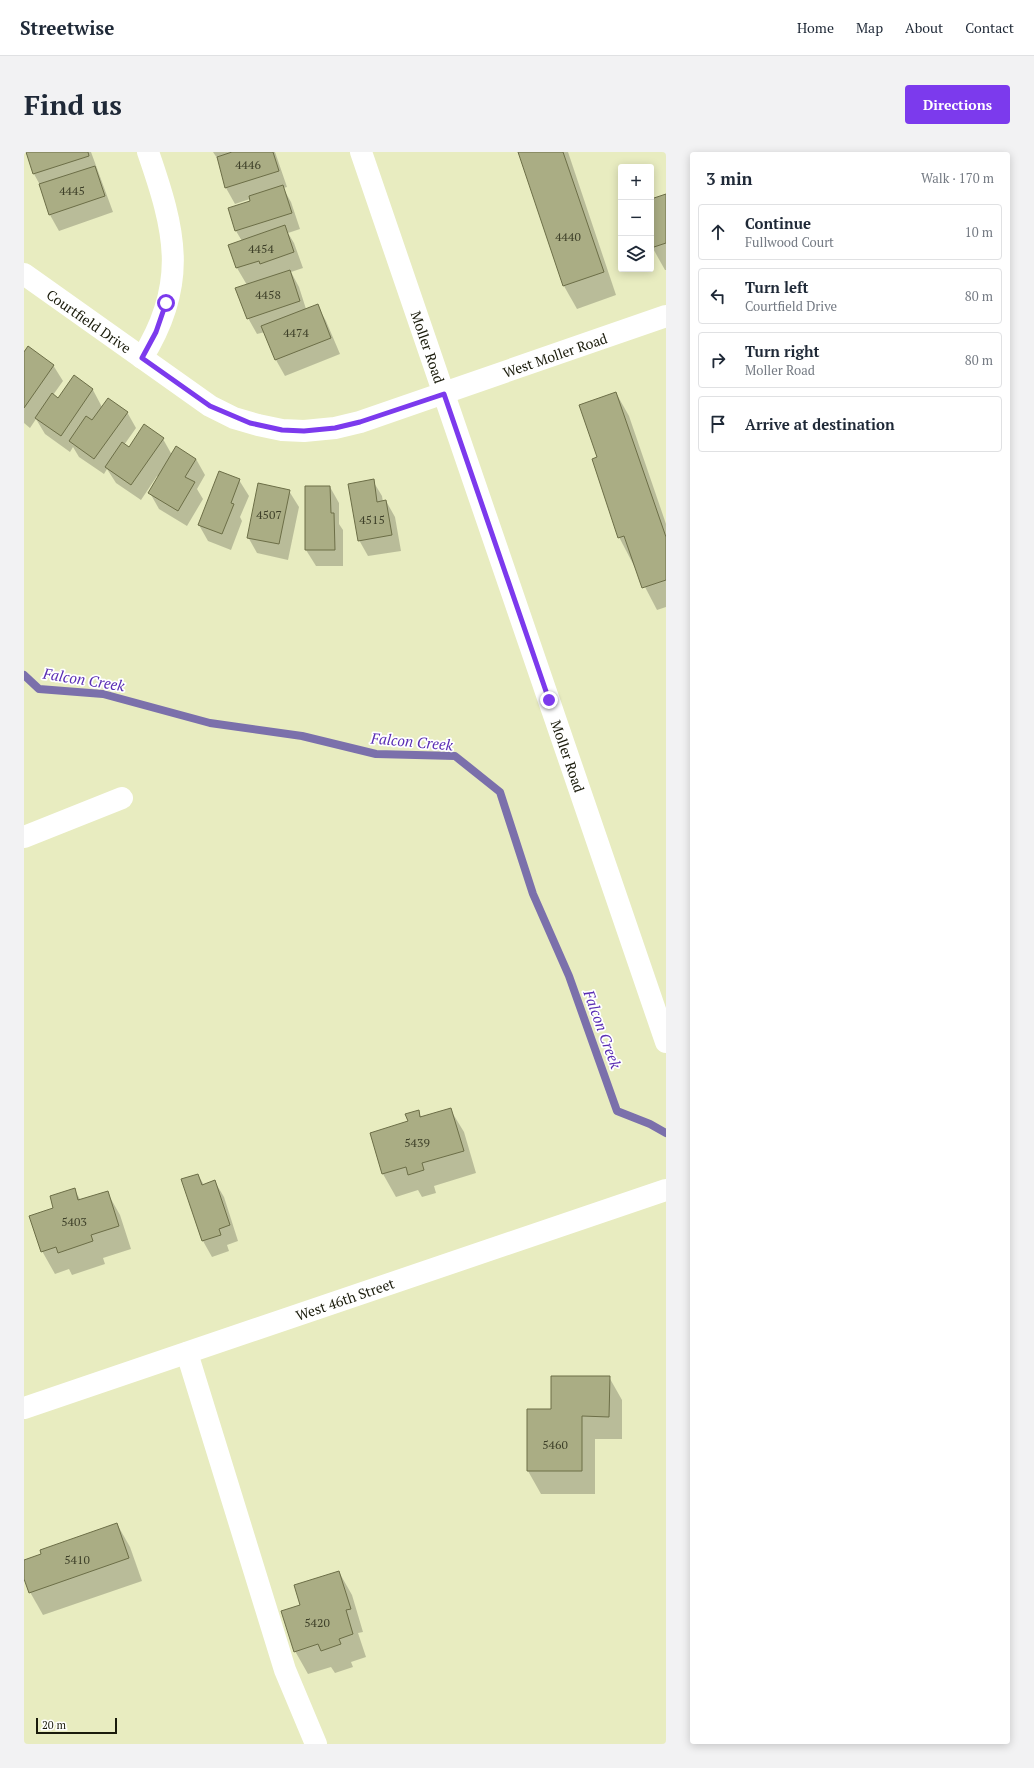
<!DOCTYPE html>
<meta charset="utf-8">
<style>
body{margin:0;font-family:"PT Serif",serif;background:#f2f2f3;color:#1f2937}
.controls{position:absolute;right:12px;top:12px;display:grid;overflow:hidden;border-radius:4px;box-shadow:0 2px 10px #0003}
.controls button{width:36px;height:36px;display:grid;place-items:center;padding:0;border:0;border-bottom:1px solid #e0e1e3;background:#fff;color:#1f2937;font:20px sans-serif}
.scale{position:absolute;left:12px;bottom:10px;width:81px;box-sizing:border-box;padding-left:4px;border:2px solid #1a1b0b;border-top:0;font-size:11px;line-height:14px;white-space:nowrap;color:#1a1b0b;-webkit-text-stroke:3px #fff;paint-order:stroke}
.stop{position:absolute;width:12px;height:12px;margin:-9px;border:3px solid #7c3aed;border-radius:50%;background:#fff}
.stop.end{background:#7c3aed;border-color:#fff;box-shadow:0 1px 4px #0008}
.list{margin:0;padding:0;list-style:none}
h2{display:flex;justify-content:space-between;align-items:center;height:52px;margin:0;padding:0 16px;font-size:17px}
h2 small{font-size:13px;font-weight:400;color:#747a83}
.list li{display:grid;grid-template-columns:26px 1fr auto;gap:12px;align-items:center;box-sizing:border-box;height:56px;margin:0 8px 8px;padding:0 8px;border:1px solid #e0e1e3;border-radius:4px}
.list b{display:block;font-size:15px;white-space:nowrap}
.list p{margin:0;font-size:13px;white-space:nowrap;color:#747a83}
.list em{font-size:13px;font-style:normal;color:#747a83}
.icon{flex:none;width:22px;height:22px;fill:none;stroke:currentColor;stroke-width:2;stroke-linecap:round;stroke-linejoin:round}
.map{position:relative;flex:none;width:642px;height:1592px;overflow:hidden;border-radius:4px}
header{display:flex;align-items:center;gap:24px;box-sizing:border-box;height:56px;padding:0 20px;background:#fff;border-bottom:1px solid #e0e1e3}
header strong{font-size:19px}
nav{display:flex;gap:22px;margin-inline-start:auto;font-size:14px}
.intro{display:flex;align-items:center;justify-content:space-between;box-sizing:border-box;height:96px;padding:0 24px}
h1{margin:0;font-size:28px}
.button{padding:10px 18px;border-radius:4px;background:#7c3aed;color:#fff;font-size:14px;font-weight:700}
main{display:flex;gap:24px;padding:0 24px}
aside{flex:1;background:#fff;border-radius:4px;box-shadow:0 2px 10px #0003}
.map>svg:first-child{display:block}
.shadow{fill:#0003}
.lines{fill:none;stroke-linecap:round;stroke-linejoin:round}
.stream{stroke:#7b70ab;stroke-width:8}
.building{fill:#aaad84;stroke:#6c6e47}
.minor{stroke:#fff;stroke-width:22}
.route{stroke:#7c3aed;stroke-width:5}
.labels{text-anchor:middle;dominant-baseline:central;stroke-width:3.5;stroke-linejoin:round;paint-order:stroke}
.number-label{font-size:12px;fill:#3e4029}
.street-label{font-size:14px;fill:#1a1b0b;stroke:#fff}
.water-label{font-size:15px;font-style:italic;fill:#5a2eb4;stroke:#fff}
</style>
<header>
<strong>Streetwise</strong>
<nav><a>Home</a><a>Map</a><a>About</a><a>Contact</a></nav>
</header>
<div class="intro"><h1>Find us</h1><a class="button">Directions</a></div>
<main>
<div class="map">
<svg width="642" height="1592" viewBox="0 0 642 1592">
<rect width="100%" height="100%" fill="#e8ecc0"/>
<!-- shadow -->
<g class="shadow">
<path d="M3,0h64l22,60 -54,19 -9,-16 -10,-30 -6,-11z"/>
<path d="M189,0h62l12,35 -4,1 8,14 9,27 -12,4 6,10 9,25 -12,4 8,15 7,22 11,-4 9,16 14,33 -55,22 -9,-16 -11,-28 -8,2 -9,-16 -1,-33 -10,-17 -8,-23 13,-4 -6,-10 -7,-22 22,-7 -1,-3 -15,5 -9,-16 -8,-30h-1z"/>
<path d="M495,0h49l48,143 -39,14 -13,-23z"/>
<path d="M642,43v75h-1l-14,-25v-45z"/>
<path d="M0,198l29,15 10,16 -10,14 5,4 16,-22 19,13 9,17 25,5 9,16 -12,17 5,3 34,-9 9,16 24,4 9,16 -8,14 6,10 -16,27 -28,-17 -9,-16 9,-16 -2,-1 -16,24 -25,-17 -9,-14 -3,5 -25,-17 -6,-10 -3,5 -25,-18 -9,-15 -6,9 -6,-5z"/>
<path d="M592,241l13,23 37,108v83l-9,3 -38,-73 -20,-79z"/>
<path d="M215,328l10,16 -9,21 2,4 -11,29 -23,-9 -9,-16z"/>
<path d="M349,329l9,15 1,6 3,-1 9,16 6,34 -33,5 -9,-16z"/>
<path d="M306,335l9,16v21l4,6v36h-27l-10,-16z"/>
<path d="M265,339l10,16 -11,53 -31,-7 -9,-16z"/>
<path d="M426,957l14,23 12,41 -42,13 2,7 -14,4 -4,-7 -22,7 -13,-23 -12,-40 38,-12 9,-10 4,6z"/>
<path d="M174,1023l6,10 11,-3 9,15 14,44 -11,4 2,6 -17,6 -9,-16 -21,-61z"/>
<path d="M50,1037l7,12 26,-9 13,23 11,34 -28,9 2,6 -33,11 -3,-6 -14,5 -13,-23 13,-42z"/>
<path d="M585,1225l13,23v39h-27v55h-54l-13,-23 24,-61z"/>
<path d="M93,1372l13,23 12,34 -99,34 -13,-23 -6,-16v-15z"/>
<path d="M315,1420l13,23 11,37 -5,1 8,24 -15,5 2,5 -18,6 -4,-6 -23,7 -13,-23 7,-46z"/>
</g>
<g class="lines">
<!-- stream -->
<path class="stream" d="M0,523l15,14 64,5 107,29 92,13 74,18 79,2 45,36 33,102 36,82 48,135 33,13 16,9"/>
</g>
<!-- building -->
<g class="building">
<path d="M2,0h62l1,4 -56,18z"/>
<path d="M208,0h41l6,19 -54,17 -8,-31z"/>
<path d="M494,0h45l41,120 -41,14z"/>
<path d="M71,14l10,30 -56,19 -10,-31z"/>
<path d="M259,33l9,28 -57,18 -7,-23 22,-7 -1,-5z"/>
<path d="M642,42v49l-15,5v-49z"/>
<path d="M261,73l9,27 -34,12 -1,-3 -23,7 -8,-23z"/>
<path d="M266,118l10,31 -53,18 -12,-31z"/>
<path d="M294,152l13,34 -56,22 -14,-34z"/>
<path d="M4,194l26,19 -30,43v-56z"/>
<path d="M50,223l19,14 -32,47 -26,-18 17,-25 6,5z"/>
<path d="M592,240l50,145v43l-24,8 -18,-52 -6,2 -26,-79 5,-2 -18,-52z"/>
<path d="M84,246l20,14 -34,47 -25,-18 17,-25 6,4z"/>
<path d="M120,272l20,14 -33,47 -26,-18 17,-25 7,5z"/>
<path d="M152,294l20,13 -11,18 10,5 -17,29 -30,-18z"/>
<path d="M195,319l21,8 -9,24 3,1 -12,30 -24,-9z"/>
<path d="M350,327l3,23 9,-2 6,35 -34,6 -10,-57z"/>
<path d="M234,331l32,7 -11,54 -32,-6z"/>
<path d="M281,334h25l1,27h3l1,37h-30z"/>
<path d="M427,956l13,43 -42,12 2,7 -16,5 -2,-8 -24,7 -12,-41 38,-12 -3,-7 14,-4 1,7z"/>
<path d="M174,1022l4,11 13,-5 15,45 -11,4 2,6 -19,6 -21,-62z"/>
<path d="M51,1036l3,12 30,-9 11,35 -28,9 2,6 -35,12 -2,-6 -15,5 -12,-36 24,-8 -3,-12z"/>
<path d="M527,1224h59l-1,41 -27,-1v55h-55v-62h24z"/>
<path d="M93,1371l12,35 -100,35 -5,-14v-19l17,-6 -1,-4z"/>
<path d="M315,1419l12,38 -5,1 7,24 -14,5 2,5 -20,7 -3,-7 -24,8 -13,-41 19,-6 -6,-20z"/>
</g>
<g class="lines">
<!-- minor -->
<g class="minor">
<path d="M337,0l305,890"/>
<path d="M0,122l186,132 24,12 24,7 24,5 22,1 31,-3 25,-6 306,-106"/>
<path d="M118,206c47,-75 33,-128 6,-206"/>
<path d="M0,685l98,-39"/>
<path d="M163,1201l98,317 31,74"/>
<path d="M0,1256l642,-218"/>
</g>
</g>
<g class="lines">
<!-- route -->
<path class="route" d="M142,151l-10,29 -14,26 68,48 40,17 32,7 22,1 31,-3 25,-6 84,-28 105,306"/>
</g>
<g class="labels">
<!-- number labels -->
<g class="number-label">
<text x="224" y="12">4446</text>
<text x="48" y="38">4445</text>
<text x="544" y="84">4440</text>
<text x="237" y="96">4454</text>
<text x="244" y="142">4458</text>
<text x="272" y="180">4474</text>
<text x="245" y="362">4507</text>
<text x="348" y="367">4515</text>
<text x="393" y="990">5439</text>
<text x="50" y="1069">5403</text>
<text x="531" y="1292">5460</text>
<text x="53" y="1407">5410</text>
<text x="293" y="1470">5420</text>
</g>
<!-- street labels -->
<g class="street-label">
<text transform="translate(65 169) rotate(35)">Courtfield Drive</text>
<text transform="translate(404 195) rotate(71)">Moller Road</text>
<text transform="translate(531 203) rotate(-19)">West Moller Road</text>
<text transform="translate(544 604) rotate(71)">Moller Road</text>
<text transform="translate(321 1147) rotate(-19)">West 46th Street</text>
</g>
<!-- water labels -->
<g class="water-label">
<text transform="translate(60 527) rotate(9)">Falcon Creek</text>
<text transform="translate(388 589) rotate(5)">Falcon Creek</text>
<text transform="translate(579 877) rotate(70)">Falcon Creek</text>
</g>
</g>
</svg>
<div class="controls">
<button>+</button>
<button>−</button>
<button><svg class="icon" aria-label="layers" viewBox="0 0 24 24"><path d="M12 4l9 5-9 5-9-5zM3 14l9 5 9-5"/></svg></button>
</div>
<div class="scale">20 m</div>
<div class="stop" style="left:142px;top:151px"></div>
<div class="stop end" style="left:525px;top:548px"></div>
</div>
<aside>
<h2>3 min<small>Walk · 170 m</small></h2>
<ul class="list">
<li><svg class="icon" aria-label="ahead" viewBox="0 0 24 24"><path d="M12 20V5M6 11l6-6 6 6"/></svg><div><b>Continue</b><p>Fullwood Court</p></div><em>10 m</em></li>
<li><svg class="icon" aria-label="left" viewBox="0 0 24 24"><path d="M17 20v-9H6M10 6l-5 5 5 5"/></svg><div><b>Turn left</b><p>Courtfield Drive</p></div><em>80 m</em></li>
<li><svg class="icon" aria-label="right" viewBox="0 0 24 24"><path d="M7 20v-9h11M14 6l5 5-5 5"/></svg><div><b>Turn right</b><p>Moller Road</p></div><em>80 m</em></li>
<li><svg class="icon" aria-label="arrive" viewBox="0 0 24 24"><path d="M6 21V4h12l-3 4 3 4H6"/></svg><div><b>Arrive at destination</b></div></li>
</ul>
</aside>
</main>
